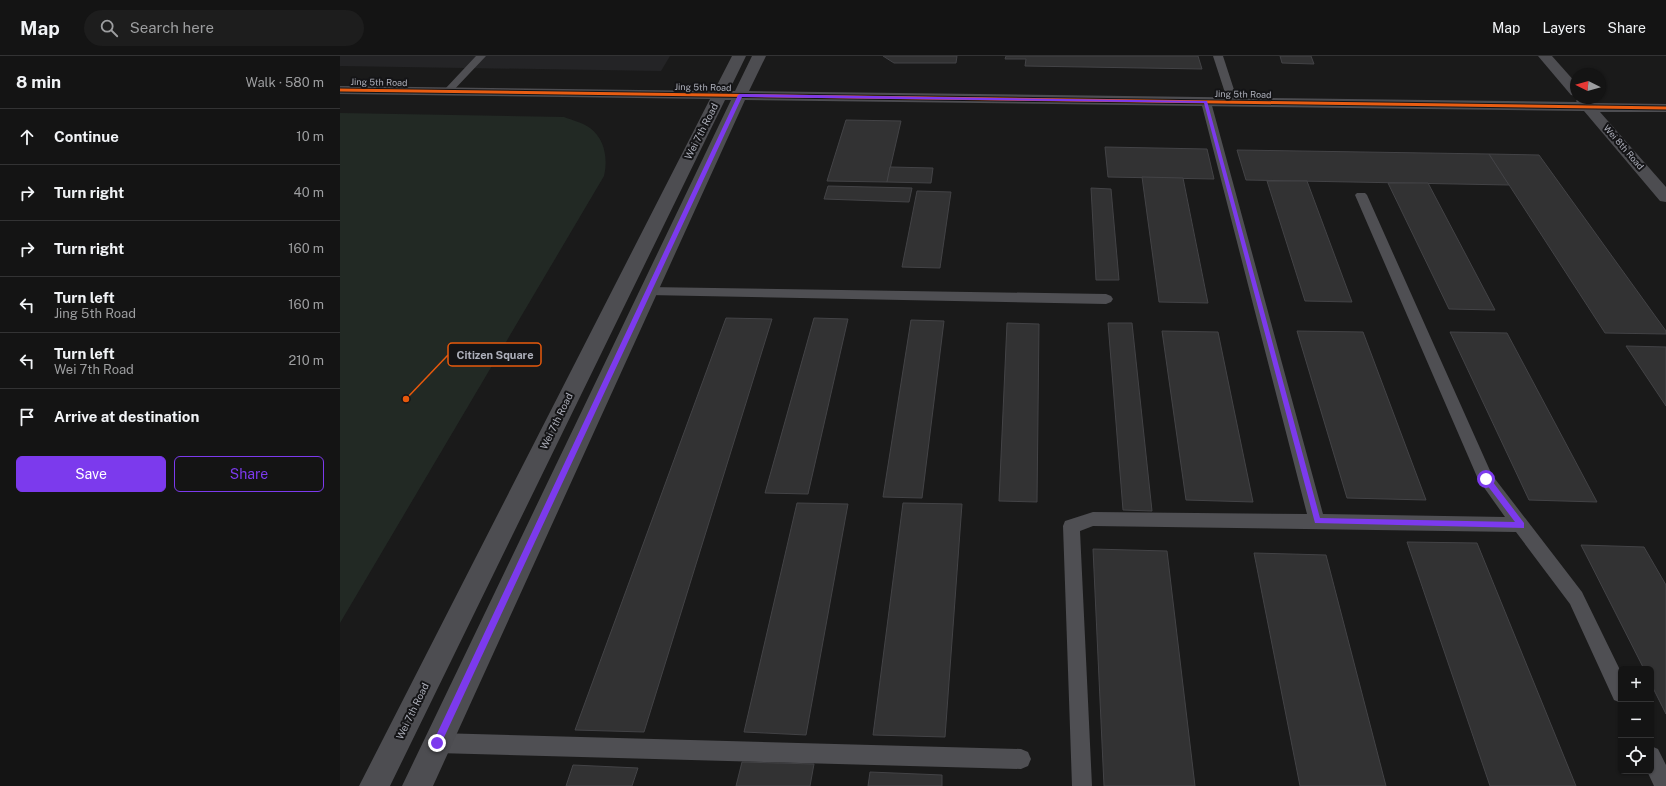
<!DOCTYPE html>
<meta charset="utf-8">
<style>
body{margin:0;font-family:"Public Sans",sans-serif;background:#1d1d1d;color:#f1f3f6}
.controls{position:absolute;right:12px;bottom:12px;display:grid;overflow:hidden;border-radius:6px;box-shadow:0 1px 3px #0004}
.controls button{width:36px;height:36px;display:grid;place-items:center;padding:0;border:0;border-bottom:1px solid #333334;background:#141414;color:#f1f3f6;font:20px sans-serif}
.compass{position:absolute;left:1230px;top:12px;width:36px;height:36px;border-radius:50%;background:#141414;box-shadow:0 1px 3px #0004;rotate:275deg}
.stop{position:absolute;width:12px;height:12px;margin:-9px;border:3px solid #7c3aed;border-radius:50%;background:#fff}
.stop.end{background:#7c3aed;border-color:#fff;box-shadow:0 1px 4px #0008}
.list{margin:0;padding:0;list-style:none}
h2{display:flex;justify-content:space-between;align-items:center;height:52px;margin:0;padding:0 16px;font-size:17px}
h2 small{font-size:13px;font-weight:400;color:#9d9ea0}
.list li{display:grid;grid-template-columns:26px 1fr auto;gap:12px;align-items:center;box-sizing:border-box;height:56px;padding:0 16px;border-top:1px solid #333334}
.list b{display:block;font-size:15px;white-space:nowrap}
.list p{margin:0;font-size:13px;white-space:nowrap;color:#9d9ea0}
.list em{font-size:13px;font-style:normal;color:#9d9ea0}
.actions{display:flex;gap:8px;padding:12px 16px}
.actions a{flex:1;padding:9px 0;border:1px solid #7c3aed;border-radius:6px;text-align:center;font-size:14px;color:#7c3aed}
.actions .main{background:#7c3aed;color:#fff}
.icon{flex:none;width:22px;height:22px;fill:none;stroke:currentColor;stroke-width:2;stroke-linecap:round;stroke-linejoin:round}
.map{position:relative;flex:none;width:1326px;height:730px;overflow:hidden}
header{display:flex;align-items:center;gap:24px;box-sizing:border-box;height:56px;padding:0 20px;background:#141414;border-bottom:1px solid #333334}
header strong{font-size:19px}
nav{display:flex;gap:22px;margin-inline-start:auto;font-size:14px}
.search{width:280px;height:36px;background:#1d1d1d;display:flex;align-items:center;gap:10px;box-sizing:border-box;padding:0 14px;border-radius:22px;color:#9d9ea0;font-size:15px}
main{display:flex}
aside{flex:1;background:#141414}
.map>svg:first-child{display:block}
.built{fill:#242426}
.green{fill:#222924}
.building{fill:#323233;stroke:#434346}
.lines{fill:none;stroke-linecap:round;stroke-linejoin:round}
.lane{fill:#4f4f53;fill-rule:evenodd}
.secondary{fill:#4d4d51;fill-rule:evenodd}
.cycleway-casing{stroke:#141416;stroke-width:5}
.cycleway{stroke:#e95d12;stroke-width:3}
.route{fill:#7c3aed}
.labels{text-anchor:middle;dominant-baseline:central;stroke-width:4;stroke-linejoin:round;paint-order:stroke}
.far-street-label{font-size:9px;fill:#adafba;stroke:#141416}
.street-label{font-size:10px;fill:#adafba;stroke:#141416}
.leader{fill:none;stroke:#e8590c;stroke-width:1.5}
.callout-dot{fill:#e8590c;stroke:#141416;stroke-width:1.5}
.callout{fill:#141416;stroke:#e8590c;stroke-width:1.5}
.callout-label{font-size:11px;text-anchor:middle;font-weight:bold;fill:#adafba}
</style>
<header>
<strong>Map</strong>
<div class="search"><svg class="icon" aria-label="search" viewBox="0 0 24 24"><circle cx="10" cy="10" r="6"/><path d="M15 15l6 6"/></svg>Search here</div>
<nav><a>Map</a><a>Layers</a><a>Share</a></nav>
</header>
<main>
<aside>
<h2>8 min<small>Walk · 580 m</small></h2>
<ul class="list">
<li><svg class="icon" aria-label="ahead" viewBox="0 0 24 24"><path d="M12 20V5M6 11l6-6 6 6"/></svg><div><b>Continue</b></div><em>10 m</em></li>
<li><svg class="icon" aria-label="right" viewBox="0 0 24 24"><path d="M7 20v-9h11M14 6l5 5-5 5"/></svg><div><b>Turn right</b></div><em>40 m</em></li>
<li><svg class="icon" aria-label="right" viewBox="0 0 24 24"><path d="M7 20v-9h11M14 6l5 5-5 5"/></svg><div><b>Turn right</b></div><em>160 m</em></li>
<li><svg class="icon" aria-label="left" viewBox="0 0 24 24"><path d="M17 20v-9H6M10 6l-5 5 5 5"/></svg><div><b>Turn left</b><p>Jing 5th Road</p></div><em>160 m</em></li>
<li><svg class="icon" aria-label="left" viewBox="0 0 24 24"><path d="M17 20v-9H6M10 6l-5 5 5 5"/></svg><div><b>Turn left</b><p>Wei 7th Road</p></div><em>210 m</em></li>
<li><svg class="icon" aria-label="arrive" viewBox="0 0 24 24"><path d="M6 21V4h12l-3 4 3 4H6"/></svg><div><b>Arrive at destination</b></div></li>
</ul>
<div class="actions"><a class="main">Save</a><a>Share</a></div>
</aside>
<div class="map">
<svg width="1326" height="730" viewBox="0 0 1326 730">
<rect width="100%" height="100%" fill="#1a1a1a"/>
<!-- built -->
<path class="built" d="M0,0h330l-9,15 -321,-5z"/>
<!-- green -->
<path class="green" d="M0,57l224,4c8,3 19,6 26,11 15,11 18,31 14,48l-264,447z"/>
<!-- building -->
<g class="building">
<path d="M543,0h74l-1,7h-62z"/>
<path d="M666,0h192l4,13 -177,-3 1,-7h-21z"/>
<path d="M940,0h31l3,8 -32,-1z"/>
<path d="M506,64l55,1 -14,61 -60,-1z"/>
<path d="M765,91l102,2 7,30 -106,-2z"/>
<path d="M897,94l252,4 20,31 -263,-5z"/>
<path d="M1149,98l50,1 127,176v3l-61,-1z"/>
<path d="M550,111l43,1 -2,15 -44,-1z"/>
<path d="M802,121l41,1 25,125 -49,-1z"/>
<path d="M927,125h40l45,121 -47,-1z"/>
<path d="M1048,127h40l67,127 -46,-1z"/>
<path d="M488,130l84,2 -3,14 -85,-3z"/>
<path d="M751,132l20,1 8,91h-23z"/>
<path d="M577,135l34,1 -11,76 -38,-1z"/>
<path d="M386,262l46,1 -128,413 -69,-2z"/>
<path d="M474,262l34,1 -40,175 -43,-1z"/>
<path d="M571,264l33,1 -22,177 -39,-1z"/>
<path d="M667,267l32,1 -2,178 -38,-1z"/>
<path d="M768,267h24l20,188 -29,-1z"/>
<path d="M822,275l56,1 35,170 -67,-2z"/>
<path d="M957,275l66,1 63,168 -79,-2z"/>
<path d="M1110,276l57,1 90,169 -68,-2z"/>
<path d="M1286,290l40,1v59z"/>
<path d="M457,447l51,1 -42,231 -62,-3z"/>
<path d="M563,447l59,1 -17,233 -72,-2z"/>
<path d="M1067,486l70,1 99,243h-86z"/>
<path d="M1241,489l63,2 22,38v129l-15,-30v-15h-7z"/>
<path d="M753,493l74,2 28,235h-91z"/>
<path d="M914,497l72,2 60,231h-86z"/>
<path d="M402,706l72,2 -4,22h-74z"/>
<path d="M233,709l65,3 -6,18h-66z"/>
<path d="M530,716l72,3v11h-74z"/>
</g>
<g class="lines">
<!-- lane -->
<g class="lane">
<path d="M136,0h10l-35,37h-6l-2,-2 2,-2z"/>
<path d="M873,0h10l15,46 -1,2h-8l-1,-2z"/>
<path d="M866,43l5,3 112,412 182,3 -27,-38 -123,-284 2,-2h8l2,2 125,280 90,117 39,80v31l-7,-3 -44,-96 -54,-72 -423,-6 -13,5 12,255h-20l-9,-260 2,-5 28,-9 214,2 -106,-412z"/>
<path d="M308,231l458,7 5,2 2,3 -2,3 -5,2 -458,-9 -5,-1 -1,-3 1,-3z"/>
<path d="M97,677l584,16 7,3 3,7 -3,7 -7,3 -584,-16 -7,-3 -3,-7 3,-7z"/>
<path d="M1311,690l7,3 8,16v21h-12l-7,-15h4z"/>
</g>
<!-- secondary -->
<g class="secondary">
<path d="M392,0h14l-17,35h6l17,-35h14l-17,35 828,11 -1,-1 2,-3h10l4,5 74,1v8h-66l66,75v15l-6,-1 -76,-90 -839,-11 -312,686h-31l329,-686h-6l-335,686h-31l351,-687 -370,-5v-8l374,5z"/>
<path d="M1198,0h14l24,27v13l-5,-1z"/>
</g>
<defs>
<path id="cycleway" d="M0,34l1326,18"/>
</defs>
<!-- cycleway casing -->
<use href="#cycleway" class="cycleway-casing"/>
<!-- cycleway -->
<use href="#cycleway" class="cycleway"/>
</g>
<!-- route -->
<path class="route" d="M400,38l467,7 113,417 195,4 -31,-41v-4h5l35,46v5l-209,-5 -111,-420 -462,-6 -302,649 -3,1 -3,-1 -1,-3 1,-3 304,-645z"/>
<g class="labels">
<!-- far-street labels -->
<g class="far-street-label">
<text transform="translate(39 26) rotate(1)">Jing 5th Road</text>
<text transform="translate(363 31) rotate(1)">Jing 5th Road</text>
<text transform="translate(903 38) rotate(1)">Jing 5th Road</text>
<text transform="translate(1284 91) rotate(49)">Wei 8th Road</text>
</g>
<!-- street labels -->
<g class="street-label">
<text transform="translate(361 75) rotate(-63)">Wei 7th Road</text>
<text transform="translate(216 365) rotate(-64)">Wei 7th Road</text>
<text transform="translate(72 655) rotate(-64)">Wei 7th Road</text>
</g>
</g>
<!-- callouts -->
<path class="leader" d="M66 343L108 299"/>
<circle class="callout-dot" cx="66" cy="343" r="4"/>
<rect class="callout" x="108" y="287" width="93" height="23" rx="4"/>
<g class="callout-label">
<text x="155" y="303">Citizen Square</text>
</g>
</svg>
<div class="controls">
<button>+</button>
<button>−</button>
<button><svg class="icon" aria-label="locate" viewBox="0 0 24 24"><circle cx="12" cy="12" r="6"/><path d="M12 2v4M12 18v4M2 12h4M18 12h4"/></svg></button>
</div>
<svg class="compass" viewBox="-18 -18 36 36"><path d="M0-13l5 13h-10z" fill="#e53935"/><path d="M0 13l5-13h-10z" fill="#9d9ea0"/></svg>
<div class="stop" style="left:1146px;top:423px"></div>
<div class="stop end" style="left:97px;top:687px"></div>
</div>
</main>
